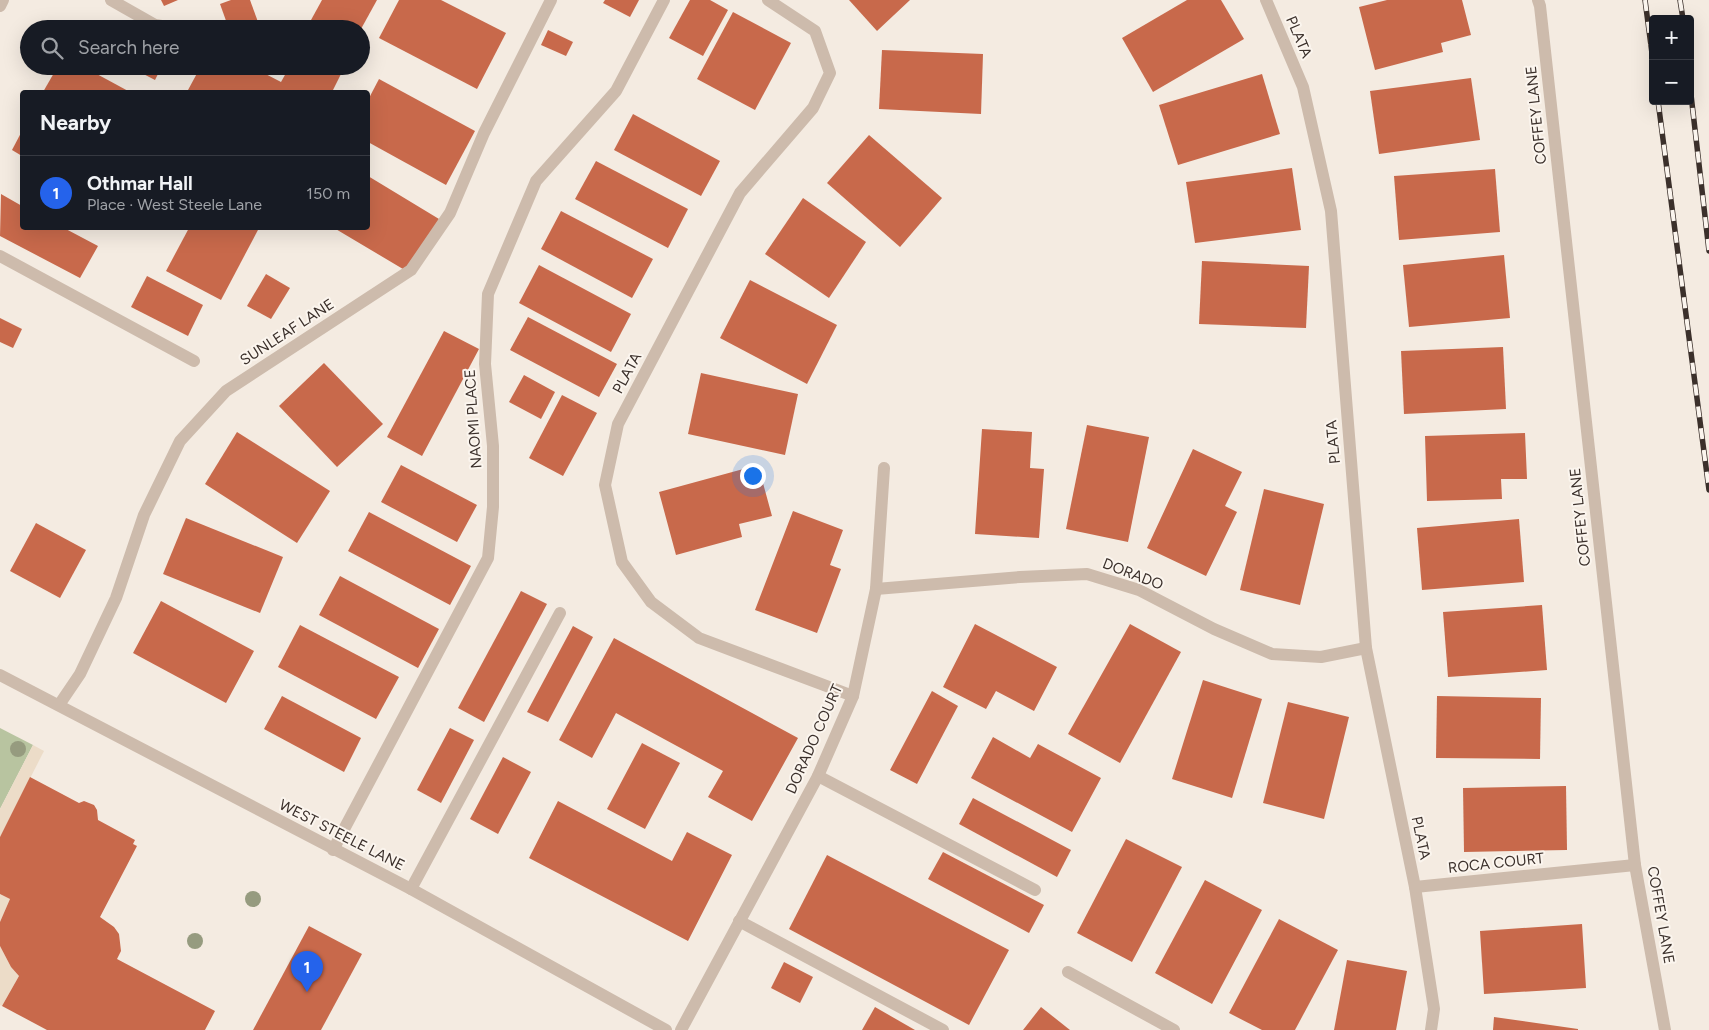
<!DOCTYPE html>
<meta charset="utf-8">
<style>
body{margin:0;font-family:Figtree,sans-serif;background:#20242c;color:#f1f3f6}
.controls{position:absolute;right:15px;top:15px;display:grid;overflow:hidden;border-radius:5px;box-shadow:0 5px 20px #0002}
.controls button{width:45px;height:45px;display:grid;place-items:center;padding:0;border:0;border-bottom:1px solid #363941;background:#171b24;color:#f1f3f6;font:25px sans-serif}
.you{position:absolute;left:752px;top:475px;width:18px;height:18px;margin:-12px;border:4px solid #fff;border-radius:50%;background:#1a73e8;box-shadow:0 0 0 8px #1a73e833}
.badge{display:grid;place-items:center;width:32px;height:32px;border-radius:50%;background:#2563eb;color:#fff;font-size:16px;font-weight:700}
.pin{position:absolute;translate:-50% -41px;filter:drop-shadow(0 1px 2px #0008)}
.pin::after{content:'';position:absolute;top:26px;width:18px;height:15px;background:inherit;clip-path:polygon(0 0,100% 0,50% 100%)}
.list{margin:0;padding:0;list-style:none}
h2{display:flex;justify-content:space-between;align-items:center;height:65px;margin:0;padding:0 20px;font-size:21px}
h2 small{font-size:16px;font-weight:400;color:#9ea1a6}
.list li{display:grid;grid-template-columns:32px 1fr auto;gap:15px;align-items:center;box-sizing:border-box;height:75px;padding:0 20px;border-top:1px solid #363941}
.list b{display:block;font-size:19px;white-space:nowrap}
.list p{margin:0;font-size:16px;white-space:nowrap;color:#9ea1a6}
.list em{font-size:16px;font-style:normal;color:#9ea1a6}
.icon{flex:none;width:28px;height:28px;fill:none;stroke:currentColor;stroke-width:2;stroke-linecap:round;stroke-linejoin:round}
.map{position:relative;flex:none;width:1709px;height:1030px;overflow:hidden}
.search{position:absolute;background:#171b24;box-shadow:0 5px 20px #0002;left:20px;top:20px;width:350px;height:55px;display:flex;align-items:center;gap:12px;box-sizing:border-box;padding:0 18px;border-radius:28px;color:#9ea1a6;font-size:19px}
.panel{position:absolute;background:#171b24;box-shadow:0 5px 20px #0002;left:20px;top:90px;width:350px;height:140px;border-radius:5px}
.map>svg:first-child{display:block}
.green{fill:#b8c4a0}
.plaza{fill:#ecdcc8}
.building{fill:#c8694b}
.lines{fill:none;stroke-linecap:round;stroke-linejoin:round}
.service{stroke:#cdbbac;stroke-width:12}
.minor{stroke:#cdbbac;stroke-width:12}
.tertiary{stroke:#cdbbac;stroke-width:12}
.rail-casing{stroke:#3b302b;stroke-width:5.5}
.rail{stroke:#fbf5ee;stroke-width:4;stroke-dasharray:11;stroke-linecap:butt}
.tree{fill:#969b7f}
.labels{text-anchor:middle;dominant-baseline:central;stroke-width:4;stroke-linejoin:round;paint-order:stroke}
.street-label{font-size:15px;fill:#3b302b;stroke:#fbf5ee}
</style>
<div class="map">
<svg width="1709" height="1030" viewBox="0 0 1709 1030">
<rect width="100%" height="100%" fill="#f4ebe1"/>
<!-- green -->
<path class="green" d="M0,728l33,17 -33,64z"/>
<!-- plaza -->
<g class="plaza">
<path d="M33,745l11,6 -44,86v-28z"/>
<path d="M0,894l10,5 -10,23z"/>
<path d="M0,946l11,21 8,9 -17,30 -2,-1z"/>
</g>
<!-- building -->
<g class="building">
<path d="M161,0h17l-14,6z"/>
<path d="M231,0h19l8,22 -17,7h-12l-9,-25z"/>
<path d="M322,0h55l-16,29h-34l-16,-9z"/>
<path d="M399,0h42l65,33 -29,56 -98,-51z"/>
<path d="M605,0h34l-9,17 -27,-14z"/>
<path d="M690,0h20l18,10 -25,46 -34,-18z"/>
<path d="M849,0h61l-33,31z"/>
<path d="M1187,0h34l23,39 -91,53 -31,-54z"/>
<path d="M1387,0h75l9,35 -30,8 2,9 -68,18 -16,-63z"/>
<path d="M733,12l58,31 -36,67 -58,-31z"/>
<path d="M548,30l25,12 -7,14 -25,-11z"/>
<path d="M882,50l101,4 -2,60 -102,-5z"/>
<path d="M58,66h24l48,26h-87z"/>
<path d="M128,66h34l-7,14z"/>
<path d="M201,66h49l31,16 9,-16h55l-13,26h-140l-4,-2z"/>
<path d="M1262,74l18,60 -102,31 -19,-60z"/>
<path d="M1471,78l9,62 -101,14 -9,-63z"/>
<path d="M379,79l96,52 -29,54 -78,-43v-42z"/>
<path d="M633,114l87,47 -19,35 -87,-46z"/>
<path d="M22,131v25l-10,-6z"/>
<path d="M869,135l73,63 -42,49 -73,-64z"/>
<path d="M596,161l92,48 -20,39 -93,-49z"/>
<path d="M1292,168l9,62 -106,13 -9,-61z"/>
<path d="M1495,169l5,63 -101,8 -5,-64z"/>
<path d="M368,176l71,43 -31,53 -74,-44h34z"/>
<path d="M1,194l21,12v22h42l34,18 -18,32 -80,-42z"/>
<path d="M803,198l63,44 -37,56 -64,-44z"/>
<path d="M561,211l92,48 -21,39 -91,-49z"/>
<path d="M189,228h70l-38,72 -55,-29z"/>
<path d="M1504,255l6,63 -101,9 -6,-62z"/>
<path d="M1202,261l107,5 -3,62 -107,-4z"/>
<path d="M539,265l92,49 -20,38 -92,-49z"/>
<path d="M266,274l24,14 -19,31 -24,-13z"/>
<path d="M147,276l56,29 -15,31 -57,-29z"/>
<path d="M750,280l87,45 -30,59 -87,-46z"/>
<path d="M528,317l89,47 -18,33 -89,-47z"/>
<path d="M0,318l22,11 -9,19 -13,-6z"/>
<path d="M444,331l35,18 -57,107 -35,-19z"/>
<path d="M1503,347l3,62 -102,5 -3,-63z"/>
<path d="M324,363l59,61 -46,43 -58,-61z"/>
<path d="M701,373l97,21 -13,61 -97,-21z"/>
<path d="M524,375l31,17 -14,27 -32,-17z"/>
<path d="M562,395l35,18 -34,63 -34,-18z"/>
<path d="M1087,425l62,12 -21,105 -62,-13z"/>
<path d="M982,429l50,3 -2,36 14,1 -5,69 -64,-4z"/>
<path d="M237,432l93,59 -33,52 -92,-59z"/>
<path d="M1525,433l2,46h-26l1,20 -75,2 -2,-65z"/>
<path d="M1193,449l49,23 -17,34 12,6 -31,64 -59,-28z"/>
<path d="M401,465l76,40 -20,37 -76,-40z"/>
<path d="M758,465l14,51 -33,8 3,13 -66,18 -17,-63z"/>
<path d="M1264,489l60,15 -24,101 -60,-15z"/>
<path d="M793,511l50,19 -13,35 11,4 -24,64 -62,-23z"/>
<path d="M369,512l102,54 -21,39 -102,-54z"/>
<path d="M186,518l97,39 -23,56 -97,-39z"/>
<path d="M1519,519l5,63 -102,8 -5,-62z"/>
<path d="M36,523l50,27 -26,48 -50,-27z"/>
<path d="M340,576l99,53 -21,39 -99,-53z"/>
<path d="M521,591l26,13 -63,118 -26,-14z"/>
<path d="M161,601l93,50 -28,52 -93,-50z"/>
<path d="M1542,605l5,65 -99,7 -5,-65z"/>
<path d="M975,624l82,43 -23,44 -38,-20 -10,18 -43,-22z"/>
<path d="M1130,624l51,28 -61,111 -52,-29z"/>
<path d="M300,625l99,52 -23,42 -98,-52z"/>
<path d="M573,626l20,11 -45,85 -21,-10z"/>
<path d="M614,638l184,100 -46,83 -44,-24 15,-26 -107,-58 -24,45 -33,-18z"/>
<path d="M1203,680l59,19 -30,99 -60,-19z"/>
<path d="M932,691l26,15 -41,78 -27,-14z"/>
<path d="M282,696l79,42 -17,34 -80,-43z"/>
<path d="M1437,696l104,2 -1,61 -104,-1z"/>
<path d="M1288,702l61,15 -25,102 -61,-16z"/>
<path d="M450,728l24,12 -33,63 -24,-13z"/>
<path d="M993,737l37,21 8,-14 63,34 -29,54 -101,-54z"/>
<path d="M642,743l38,20 -35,66 -38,-20z"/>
<path d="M503,757l28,15 -33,62 -28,-15z"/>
<path d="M30,777l49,26 5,-2 10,4 3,5 1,10 37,20 -2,4 4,2 -37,71 14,10 5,7 2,17 -4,8 98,52 -10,19h-158l-45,-24 17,-30 -8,-9 -11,-21v-24l10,-23 -10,-5v-57z"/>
<path d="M1566,786l1,64 -103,2 -1,-64z"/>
<path d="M973,798l98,52 -14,27 -98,-53z"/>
<path d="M558,801l114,60 15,-29 45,23 -44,86 -159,-83z"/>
<path d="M1126,839l56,28 -50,95 -55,-29z"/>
<path d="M943,852l101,53 -15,28 -101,-54z"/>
<path d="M827,855l182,95 -40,75 -180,-96z"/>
<path d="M1205,880l57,30 -50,94 -57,-31z"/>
<path d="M1279,919l59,31 -43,80h-33l-33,-17z"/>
<path d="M1582,924l4,64 -102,6 -4,-63z"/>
<path d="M309,926l53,28 -41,76h-68z"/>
<path d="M1347,960l60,11 -11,59h-62z"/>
<path d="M784,962l29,15 -13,26 -29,-15z"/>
<path d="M875,1007l40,23h-53z"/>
<path d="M1041,1007l29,23h-47z"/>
<path d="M1494,1017l84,12v1h-85z"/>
</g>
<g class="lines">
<!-- service -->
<g class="service">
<path d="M111,0l44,25 27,4"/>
<path d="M0,256l194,105"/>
<path d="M818,776l217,114"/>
<path d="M411,889l149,-276"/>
</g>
<!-- minor -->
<g class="minor">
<path d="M768,0l47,31 15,42 -17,35 -73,85 -122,231 -13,61 17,77 29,40 48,36 154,58"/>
<path d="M1266,0l37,87 28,124 35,437 49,239 19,122 -3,21"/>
<path d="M0,6l3,-6"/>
<path d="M876,589l144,-12 67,-3 52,16 75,39 58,25 49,3 45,-9"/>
<path d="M59,705l21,-31 36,-76 28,-83 36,-74 46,-50 185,-121 39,-57 34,-80 67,-133"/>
<path d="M333,850l155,-292 5,-51v-61l-8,-82 3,-70 48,-113 80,-90 48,-91"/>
<path d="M1415,887l220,-22"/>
<path d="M739,921l204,109"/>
<path d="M1068,972l106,58"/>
<path d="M681,1030l137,-254 35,-80 23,-107 8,-121"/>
</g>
<!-- tertiary -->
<g class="tertiary">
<path d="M1538,0l2,6 95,859 30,165"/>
<path d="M0,675l411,214 255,141"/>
</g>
<defs>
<g id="rail">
<path d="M1645,0l8,61"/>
<path d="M1680,0l3,19"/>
<path d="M1690,86l19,165"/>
<path d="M1658,101l51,389"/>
</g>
</defs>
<!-- rail casing -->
<use href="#rail" class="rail-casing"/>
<!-- rail -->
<use href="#rail" class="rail"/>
</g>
<!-- trees -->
<g class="tree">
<circle cx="18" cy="749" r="8"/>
<circle cx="253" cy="899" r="8"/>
<circle cx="195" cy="941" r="8"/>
</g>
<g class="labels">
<!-- street labels -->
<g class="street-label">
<text transform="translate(1299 37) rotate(67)">PLATA</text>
<text transform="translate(1536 115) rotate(-96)">COFFEY LANE</text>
<text transform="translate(287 332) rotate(-33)">SUNLEAF LANE</text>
<text transform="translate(627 373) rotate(-62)">PLATA</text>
<text transform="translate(473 419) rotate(-94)">NAOMI PLACE</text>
<text transform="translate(1333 442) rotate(-95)">PLATA</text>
<text transform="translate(1580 517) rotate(-96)">COFFEY LANE</text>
<text transform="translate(1133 574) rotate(21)">DORADO</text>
<text transform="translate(814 739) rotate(-66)">DORADO COURT</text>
<text transform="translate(342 835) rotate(27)">WEST STEELE LANE</text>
<text transform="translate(1421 838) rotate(78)">PLATA</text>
<text transform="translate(1496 863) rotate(-6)">ROCA COURT</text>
<text transform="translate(1661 915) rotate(80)">COFFEY LANE</text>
</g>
</g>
</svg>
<div class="controls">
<button>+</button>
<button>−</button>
</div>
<div class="you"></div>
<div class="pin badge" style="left:307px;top:992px">1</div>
<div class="search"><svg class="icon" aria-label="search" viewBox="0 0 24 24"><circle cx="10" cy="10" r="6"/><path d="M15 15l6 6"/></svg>Search here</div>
<section class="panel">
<h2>Nearby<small></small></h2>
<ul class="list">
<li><span class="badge">1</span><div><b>Othmar Hall</b><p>Place · West Steele Lane</p></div><em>150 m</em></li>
</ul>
</section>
</div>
